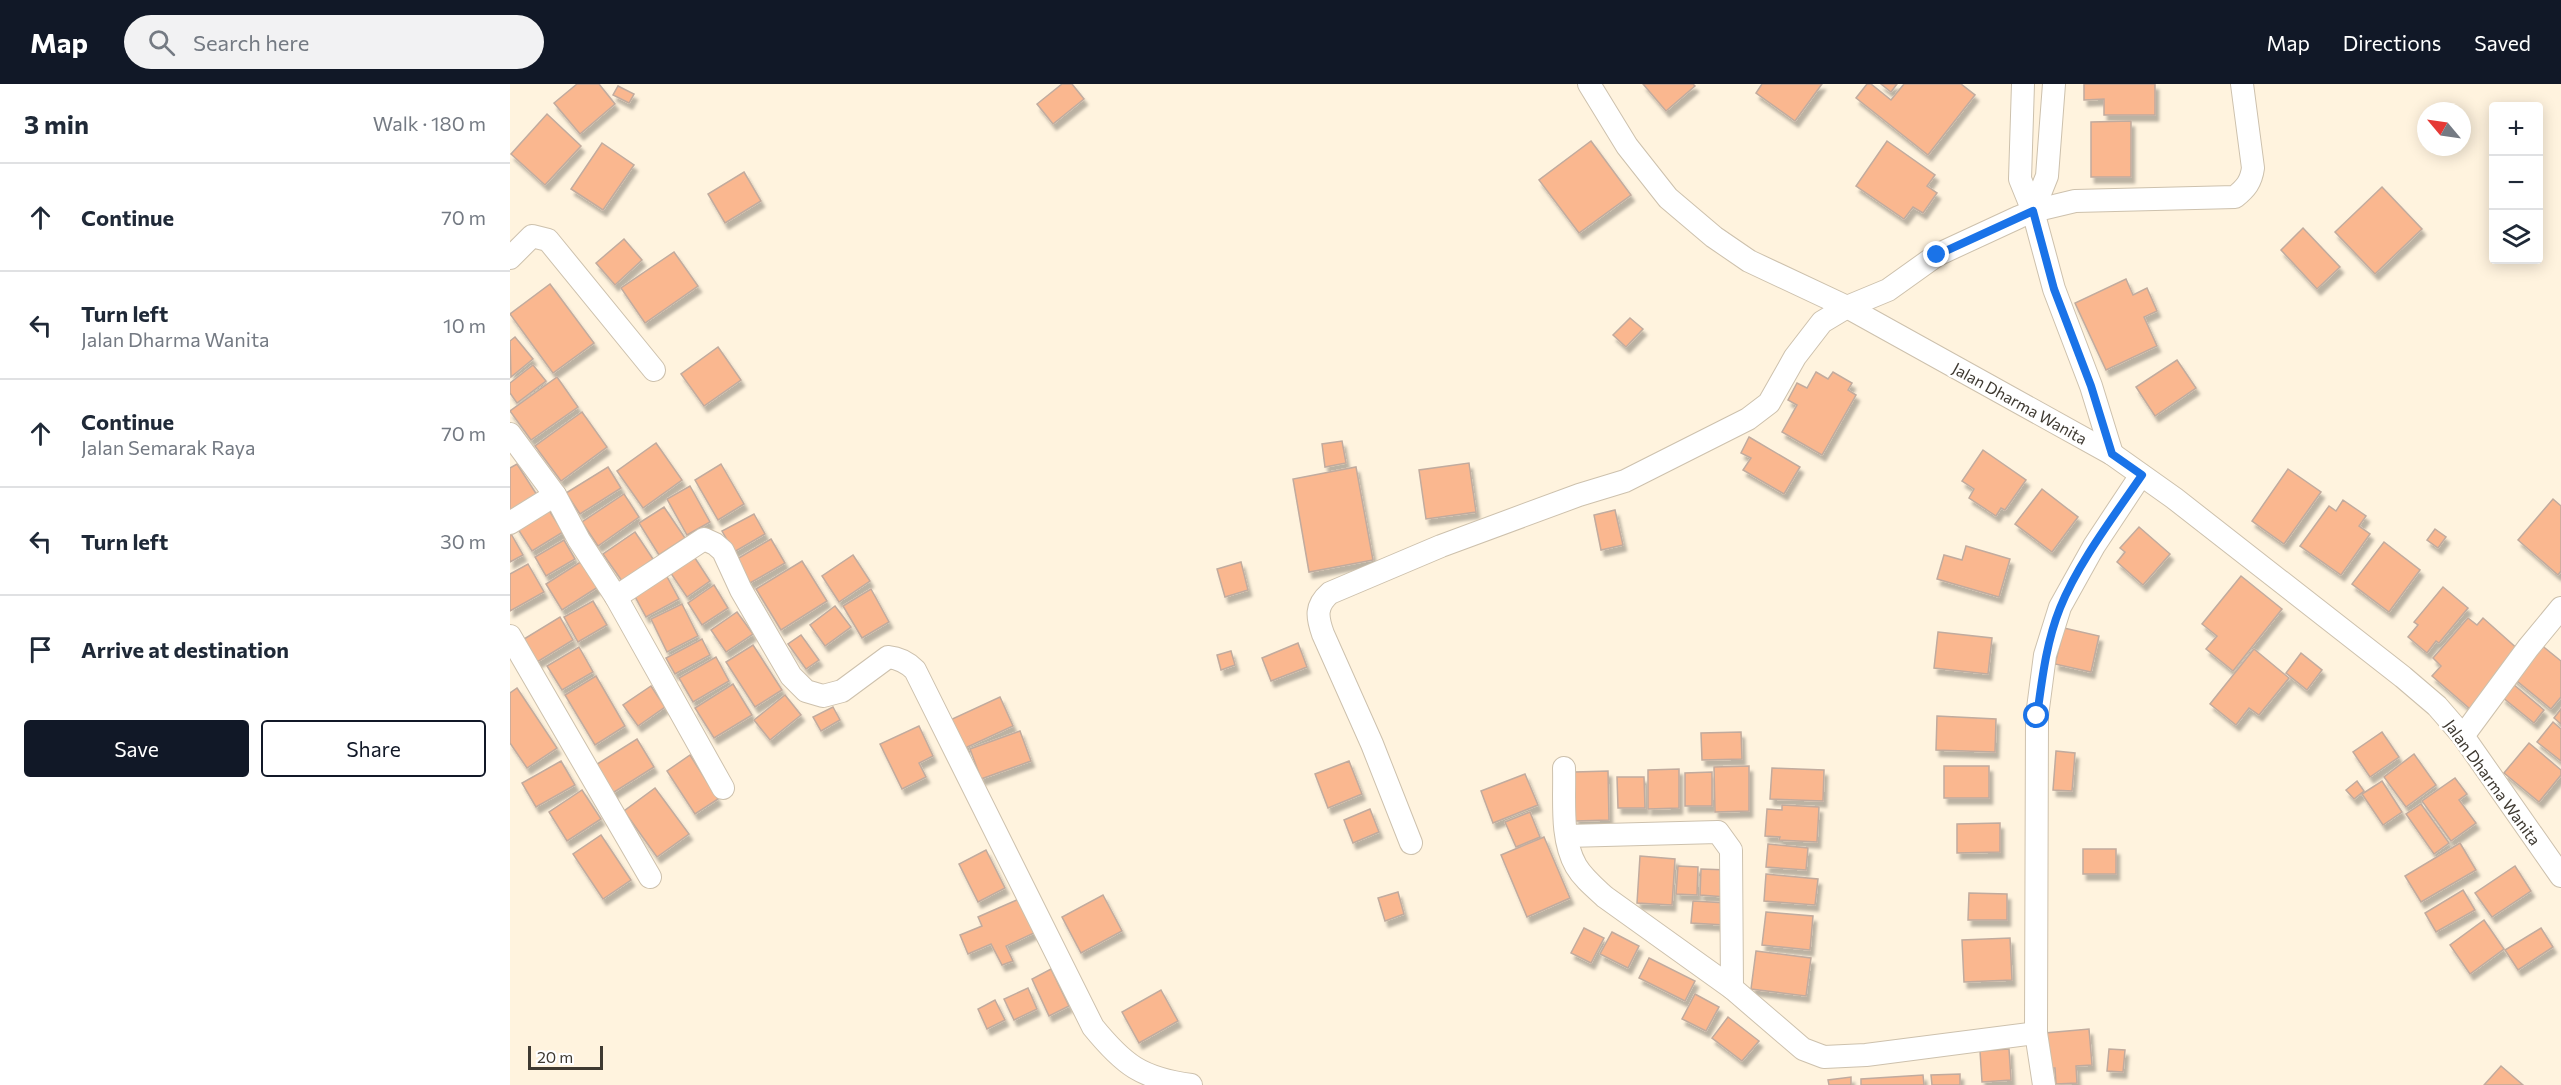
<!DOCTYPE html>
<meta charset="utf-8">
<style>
body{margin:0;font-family:Commissioner,sans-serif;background:#f2f2f3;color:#1f2937}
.controls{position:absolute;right:18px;top:18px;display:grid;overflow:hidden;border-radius:6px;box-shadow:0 3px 15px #0003}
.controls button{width:54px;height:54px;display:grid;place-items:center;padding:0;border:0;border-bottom:2px solid #e0e1e3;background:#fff;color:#1f2937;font:30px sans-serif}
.compass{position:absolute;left:1907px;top:18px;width:54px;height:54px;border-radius:50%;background:#fff;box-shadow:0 3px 15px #0003;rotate:299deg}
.scale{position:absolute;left:18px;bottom:15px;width:75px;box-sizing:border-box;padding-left:6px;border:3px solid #3e3931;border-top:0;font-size:16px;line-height:21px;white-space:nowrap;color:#3e3931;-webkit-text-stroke:4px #fff;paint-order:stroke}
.stop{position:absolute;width:18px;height:18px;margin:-14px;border:4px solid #1a73e8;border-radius:50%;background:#fff}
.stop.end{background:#1a73e8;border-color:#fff;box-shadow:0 2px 6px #0008}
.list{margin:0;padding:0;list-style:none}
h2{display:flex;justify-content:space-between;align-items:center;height:78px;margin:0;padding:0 24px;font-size:26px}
h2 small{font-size:20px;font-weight:400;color:#747a83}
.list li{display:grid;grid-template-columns:39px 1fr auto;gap:18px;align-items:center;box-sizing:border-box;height:108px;padding:0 24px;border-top:2px solid #e0e1e3}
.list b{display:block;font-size:22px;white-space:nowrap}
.list p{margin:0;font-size:20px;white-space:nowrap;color:#747a83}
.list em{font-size:20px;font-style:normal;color:#747a83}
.actions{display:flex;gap:12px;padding:18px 24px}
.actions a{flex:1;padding:14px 0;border:2px solid #111827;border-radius:6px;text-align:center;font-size:21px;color:#111827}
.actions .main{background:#111827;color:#fff}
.icon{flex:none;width:33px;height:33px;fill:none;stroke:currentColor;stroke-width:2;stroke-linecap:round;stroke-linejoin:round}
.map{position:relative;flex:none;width:2051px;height:1001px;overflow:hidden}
header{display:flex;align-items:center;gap:36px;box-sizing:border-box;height:84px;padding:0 30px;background:#111827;color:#fff}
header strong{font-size:28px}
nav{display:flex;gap:33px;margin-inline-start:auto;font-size:21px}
.search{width:420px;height:54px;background:#f2f2f3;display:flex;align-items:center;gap:15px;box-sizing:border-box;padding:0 21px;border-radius:33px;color:#747a83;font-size:22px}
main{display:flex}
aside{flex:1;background:#fff}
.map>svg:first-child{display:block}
.building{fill:#fab78f;stroke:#c1ab9e;stroke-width:1.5;filter:url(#shadow)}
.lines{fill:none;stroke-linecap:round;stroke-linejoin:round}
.street-casing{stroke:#cdc1ad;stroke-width:24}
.street{stroke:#fff;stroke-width:22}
.route{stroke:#1a73e8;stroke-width:8}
.labels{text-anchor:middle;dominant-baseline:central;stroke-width:5;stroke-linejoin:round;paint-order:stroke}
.street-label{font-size:16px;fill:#3e3931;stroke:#fff}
</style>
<header>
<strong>Map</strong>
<div class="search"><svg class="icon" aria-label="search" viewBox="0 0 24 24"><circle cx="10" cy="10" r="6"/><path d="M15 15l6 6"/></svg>Search here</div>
<nav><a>Map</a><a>Directions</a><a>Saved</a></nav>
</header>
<main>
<aside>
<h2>3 min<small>Walk · 180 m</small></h2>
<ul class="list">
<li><svg class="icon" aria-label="ahead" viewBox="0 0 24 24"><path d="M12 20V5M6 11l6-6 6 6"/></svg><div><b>Continue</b></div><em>70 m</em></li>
<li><svg class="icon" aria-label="left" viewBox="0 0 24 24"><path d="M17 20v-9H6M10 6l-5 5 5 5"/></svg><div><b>Turn left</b><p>Jalan Dharma Wanita</p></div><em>10 m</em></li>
<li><svg class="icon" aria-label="ahead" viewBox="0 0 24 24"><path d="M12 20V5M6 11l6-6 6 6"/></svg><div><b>Continue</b><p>Jalan Semarak Raya</p></div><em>70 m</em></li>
<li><svg class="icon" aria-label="left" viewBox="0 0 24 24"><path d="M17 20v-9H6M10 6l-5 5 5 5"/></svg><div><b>Turn left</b></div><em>30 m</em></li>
<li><svg class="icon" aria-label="arrive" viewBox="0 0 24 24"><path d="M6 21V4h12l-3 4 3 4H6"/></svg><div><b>Arrive at destination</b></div></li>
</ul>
<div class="actions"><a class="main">Save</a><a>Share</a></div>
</aside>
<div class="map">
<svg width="2051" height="1001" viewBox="0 0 2051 1001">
<defs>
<filter id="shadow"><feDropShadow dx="3.5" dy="6" stdDeviation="1.5" flood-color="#0004"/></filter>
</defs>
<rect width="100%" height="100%" fill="#fff3de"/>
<!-- building -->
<g class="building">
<path d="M67,0h22l16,20 -35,30 -26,-31z"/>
<path d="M552,0h10l12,15 -31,25 -16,-20z"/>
<path d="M1133,0h50l2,2 -29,25z"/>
<path d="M1252,0h60l-27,37 -39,-28z"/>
<path d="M1357,0h4l20,16 13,-16h57l14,11 -47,60 -72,-57z"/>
<path d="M1371,0h16l-6,8z"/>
<path d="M1574,0h71v31h-51v-16l-20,1z"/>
<path d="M108,2l16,8 -5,9 -16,-8z"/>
<path d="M37,30l34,32 -36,39 -34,-31z"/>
<path d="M1621,37v56h-40v-55z"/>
<path d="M1081,57l40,54 -52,38 -40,-53z"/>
<path d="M1377,57l48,34 -8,11 10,7 -14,20 -10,-6 -9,12 -48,-33z"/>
<path d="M92,59l32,22 -31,45 -32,-21z"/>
<path d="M234,88l17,29 -36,22 -17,-29z"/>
<path d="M1872,103l40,42 -47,45 -40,-42z"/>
<path d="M1793,144l37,39 -23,22 -36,-39z"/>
<path d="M114,155l18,21 -27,25 -19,-22z"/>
<path d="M164,168l24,34 -53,37 -24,-35z"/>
<path d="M1616,195l7,16 14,-7 10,23 -13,6 13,29 -51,24 -31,-67z"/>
<path d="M40,200l44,59 -41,30 -43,-59z"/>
<path d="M1120,234l13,11 -17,18 -13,-12z"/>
<path d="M5,253l18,22 -22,18 -1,-36z"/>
<path d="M208,263l23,33 -37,26 -23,-32z"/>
<path d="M1667,276l19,28 -41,28 -19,-29z"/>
<path d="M23,281l13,16 -29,22 -7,-10v-10z"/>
<path d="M1306,288l12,7 5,-7 19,11 -4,7 8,5 -34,60 -40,-23 15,-27 -9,-5 9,-17 10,5z"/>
<path d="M47,293l21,30 -47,33 -21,-29z"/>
<path d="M72,328l25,35 -46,34 -26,-35z"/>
<path d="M1239,353l51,30 -16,27 -41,-24 8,-12 -10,-5z"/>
<path d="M832,357l4,22 -21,4 -3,-23z"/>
<path d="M146,359l26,37 -39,28 -26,-37z"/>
<path d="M1473,366l43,30 -21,30 -4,-2 -5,8 -27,-18 5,-9 -12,-8z"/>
<path d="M959,379l7,49 -50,7 -7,-49z"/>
<path d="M7,380l20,31 -27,18v-45z"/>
<path d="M211,380l23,40 -26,16 -23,-40z"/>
<path d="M98,383l13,21 -41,26 -14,-21z"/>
<path d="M846,383l17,93 -64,12 -16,-93z"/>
<path d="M1778,385l33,23 -37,52 -32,-23z"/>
<path d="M180,402l20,36 -23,13 -20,-36z"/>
<path d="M1532,405l36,28 -26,35 -37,-28z"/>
<path d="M114,410l15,23 -41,29 -16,-24z"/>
<path d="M2043,415l8,7v65l-3,4 -40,-35z"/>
<path d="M1833,416l23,16 -7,10 11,8 -29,41 -41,-29 29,-40 7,5z"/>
<path d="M37,423l16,25 -31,19 -16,-25z"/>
<path d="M154,423l21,31 -26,17 -20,-32z"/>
<path d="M1105,426l8,35 -22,5 -7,-35z"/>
<path d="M244,430l11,20 -31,18 -12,-21z"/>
<path d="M1629,443l31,27 -27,31 -26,-23 8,-10 -5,-4z"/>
<path d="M1925,445l11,8 -8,11 -11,-8z"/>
<path d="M0,448l13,23 -13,7z"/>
<path d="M125,448l18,27 -31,22 -19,-27z"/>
<path d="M261,455l14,24 -35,20 -13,-24z"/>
<path d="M54,456l11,19 -29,17 -11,-19z"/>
<path d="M1874,458l36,28 -31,42 -37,-28z"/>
<path d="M1456,462l44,13 -11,38 -62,-18 7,-24 18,5z"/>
<path d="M183,471l17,26 -23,16 -17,-25z"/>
<path d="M343,471l17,26 -31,21 -17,-26z"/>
<path d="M72,477l16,26 -36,23 -16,-26z"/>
<path d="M292,477l25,40 -46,29 -25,-41z"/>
<path d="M731,478l7,28 -23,7 -8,-28z"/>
<path d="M18,480l16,28 -34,19v-37z"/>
<path d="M155,489l14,26 -33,18 -14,-26z"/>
<path d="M1731,492l41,33 -49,62 -27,-22 11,-13 -15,-12z"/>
<path d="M204,501l14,23 -26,17 -14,-22z"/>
<path d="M1933,503l25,21 -29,35 -3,-2 -9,12 -19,-16 10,-12 -4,-3z"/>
<path d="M361,505l18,33 -27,16 -19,-32z"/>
<path d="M83,517l14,24 -29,17 -14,-25z"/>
<path d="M172,520l16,32 -31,16 -16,-33z"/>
<path d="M325,522l16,21 -26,19 -15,-21z"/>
<path d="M227,528l16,22 -27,18 -15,-22z"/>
<path d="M50,533l13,23 -36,22 -13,-23z"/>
<path d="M1958,534l9,7 6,-7 37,33 -50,58 -38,-33 9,-10 -8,-8z"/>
<path d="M1554,544l35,8 -8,36 -36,-8z"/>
<path d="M1428,548l54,6 -4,36 -54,-6z"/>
<path d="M291,551l18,25 -13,9 -18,-25z"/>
<path d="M192,555l8,16 -35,19 -9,-16z"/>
<path d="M788,559l9,24 -36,14 -9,-23z"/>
<path d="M2030,560l21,17v36l-10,12 -39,-32z"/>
<path d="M243,561l29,45 -27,17 -29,-45z"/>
<path d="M69,563l14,25 -31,18 -15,-24z"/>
<path d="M1744,565l35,29 -30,37 -10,-7 -13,17 -26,-21z"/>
<path d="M721,567l4,14 -14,5 -4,-15z"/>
<path d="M1791,569l21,17 -15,20 -21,-17z"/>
<path d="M206,573l13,24 -36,21 -14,-24z"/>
<path d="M86,592l29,50 -30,19 -30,-50z"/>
<path d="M223,600l19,31 -38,23 -19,-30z"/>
<path d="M2003,600l31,26 -10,13 -32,-26z"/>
<path d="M141,602l14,21 -27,19 -15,-21z"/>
<path d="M7,604l40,60 -30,20 -17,-25v-50z"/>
<path d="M275,611l16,20 -31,25 -16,-20z"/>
<path d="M490,613l13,29 -50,23 -13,-29z"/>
<path d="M323,623l7,13 -19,11 -8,-14z"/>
<path d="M2051,625v15l-7,-6z"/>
<path d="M1427,632l59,3 -1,33 -59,-2z"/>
<path d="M2043,638l8,7v32l-24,-19z"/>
<path d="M409,642l14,30 -14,7 7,14 -24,12 -22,-45z"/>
<path d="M510,647l11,30 -50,18 -11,-30z"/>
<path d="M1231,648l1,27 -40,1 -1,-27z"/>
<path d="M1872,648l17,25 -29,20 -17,-25z"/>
<path d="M127,655l17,28 -43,27 -17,-28z"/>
<path d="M2019,659l32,27v5l-22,27 -35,-29z"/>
<path d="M1546,667l19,2 -3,38 -19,-1z"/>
<path d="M1904,670l22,31 -30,22 -22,-30z"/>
<path d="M180,671l28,44 -23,15 -28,-43z"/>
<path d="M51,677l14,24 -39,22 -14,-24z"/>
<path d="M839,677l13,33 -34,14 -13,-34z"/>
<path d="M1239,682v45l-34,1 -1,-45z"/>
<rect x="1434" y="682" width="45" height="32"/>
<path d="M1262,684l52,2 -1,31 -53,-2z"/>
<path d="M1169,685v39l-31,1v-39z"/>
<path d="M1098,687l1,49 -34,1v-49z"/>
<path d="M1202,688v34h-27v-33z"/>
<path d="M1015,690l13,31 -45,18 -12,-32z"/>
<path d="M1107,693h27l1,31h-27z"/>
<path d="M1945,694l12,16 -8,6 17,23 -25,18 -29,-40z"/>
<path d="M1847,697l7,10 -10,8 -8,-9z"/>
<path d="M1872,697l20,31 -19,13 -21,-31z"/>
<path d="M145,704l34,46 -32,23 -33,-46z"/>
<path d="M72,706l19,29 -34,22 -18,-29z"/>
<path d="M1911,720l28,39 -15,11 -28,-40z"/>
<path d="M1272,721l37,2 -2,35 -38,-2 1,-3 -15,-1 2,-27 15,1z"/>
<path d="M860,725l9,23 -26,11 -9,-23z"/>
<path d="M1020,728l10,25 -24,10 -11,-25z"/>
<path d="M1490,739v29l-43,1v-29z"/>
<path d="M91,751l30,45 -28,19 -30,-45z"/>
<path d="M1034,753l26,61 -43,19 -26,-62z"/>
<path d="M1950,759l16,27 -55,32 -16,-26z"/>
<path d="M1258,760l40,4 -2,22 -40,-3z"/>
<rect x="1573" y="765" width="33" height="25"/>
<path d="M476,766l19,38 -27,14 -19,-38z"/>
<path d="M1130,772l35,3 -3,46 -35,-2z"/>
<path d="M1168,782l20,1 -1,28 -21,-1z"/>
<path d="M2005,782l16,25 -39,26 -17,-24z"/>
<path d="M1191,785l27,1 -2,27 -26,-2z"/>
<path d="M1256,790l52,5 -3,26 -51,-4z"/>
<path d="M1953,806l12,20 -39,22 -11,-19z"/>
<path d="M888,808l6,22 -19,7 -7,-23z"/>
<path d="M1459,809l38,1v26h-39z"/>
<path d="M593,811l19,36 -41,22 -19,-36z"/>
<path d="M509,815l15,34 -28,13 7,15 -11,4 -11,-21 -23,10 -8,-19 22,-9 -4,-9z"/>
<path d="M1183,817l34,2 -2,22 -34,-2z"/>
<path d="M1256,828l47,4 -3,34 -48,-5z"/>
<path d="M1974,836l20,29 -34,25 -20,-29z"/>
<path d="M1074,844l20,10 -13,25 -20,-10z"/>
<path d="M2031,844l12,19 -35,23 -13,-20z"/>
<path d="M1102,848l27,14 -11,22 -28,-14z"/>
<path d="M1500,854l2,42 -48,2 -2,-42z"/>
<path d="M1246,867l55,7 -5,38 -55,-7z"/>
<path d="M1139,874l46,23 -10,20 -46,-23z"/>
<path d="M541,885l18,37 -20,10 -17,-37z"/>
<path d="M518,904l9,21 -23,11 -10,-21z"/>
<path d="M651,906l17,31 -39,22 -17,-31z"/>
<path d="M1185,910l24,13 -13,24 -24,-12z"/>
<path d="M485,916l10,20 -18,9 -9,-20z"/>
<path d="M1218,933l31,24 -17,20 -30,-23z"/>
<path d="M1579,945l3,36 -16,1 1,17 -21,1 -1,-16h-7l-3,-35z"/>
<path d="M1499,965l2,31 -29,2 -2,-31z"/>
<path d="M1599,965l16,1 -2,22 -16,-1z"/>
<path d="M1991,982l22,19h-39z"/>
<path d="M1450,990v11h-28l-1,-10z"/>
<path d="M1413,991l1,10h-63v-6z"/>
<path d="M1341,993v8h-22l-1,-5z"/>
</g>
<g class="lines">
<defs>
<g id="street">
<path d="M1079,0l38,62 41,52 46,39 35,24 98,46 265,147 62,44 229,179 34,29 26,30 98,140"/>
<path d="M1513,0l-3,95 13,32 21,78 37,97 21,68"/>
<path d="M1523,127l14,-35 7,-92"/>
<path d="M0,174l22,-22 16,4 106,130"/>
<path d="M0,350l45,61 24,45 37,57 107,191"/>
<path d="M0,439l45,-28"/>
<path d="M106,513l88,-58 11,5 8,7 18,39 50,86 15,15 17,5 19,-5 46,-34c11,1 19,5 27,13l178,357c31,38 48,51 98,58"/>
<path d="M0,552l140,241"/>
<path d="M1953,652l65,-88 33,-40"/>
<path d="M1054,684c1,31 -4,70 12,98 7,12 18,21 29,31l127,91 71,61 21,8 42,-2 170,-22"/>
<path d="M1057,752l151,-4 13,18 1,138"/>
<path d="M901,759l-39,-99 -49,-110c-6,-17 -8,-28 7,-41l111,-47 138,-51 46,-14 123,-62 21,-16 26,-46 27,-35 25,-15 41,-17 49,-35 82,-38 14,-6 42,-10 160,-4c11,-9 16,-15 18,-29l-11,-84"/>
<path d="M1534,1001l-8,-52 1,-317 8,-61 15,-48 34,-61 47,-71"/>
</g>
</defs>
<!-- street casing -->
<use href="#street" class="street-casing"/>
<!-- street -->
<use href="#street" class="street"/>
</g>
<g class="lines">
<!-- route -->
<path class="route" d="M1427,171l96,-44 21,78 37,97 21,68 30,21c-28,41 -64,88 -82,133 -14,35 -18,72 -23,108"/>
</g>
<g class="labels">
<!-- street labels -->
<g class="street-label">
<text transform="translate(1510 319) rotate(29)">Jalan Dharma Wanita</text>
<text transform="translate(1983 698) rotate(54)">Jalan Dharma Wanita</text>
</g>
</g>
</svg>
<div class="controls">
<button>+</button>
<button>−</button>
<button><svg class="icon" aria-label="layers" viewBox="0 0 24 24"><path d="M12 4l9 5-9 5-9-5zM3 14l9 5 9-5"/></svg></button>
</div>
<svg class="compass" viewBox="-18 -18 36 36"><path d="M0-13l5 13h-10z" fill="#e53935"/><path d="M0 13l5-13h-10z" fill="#747a83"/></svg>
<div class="scale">20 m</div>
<div class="stop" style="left:1527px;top:632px"></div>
<div class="stop end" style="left:1427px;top:171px"></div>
</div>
</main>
